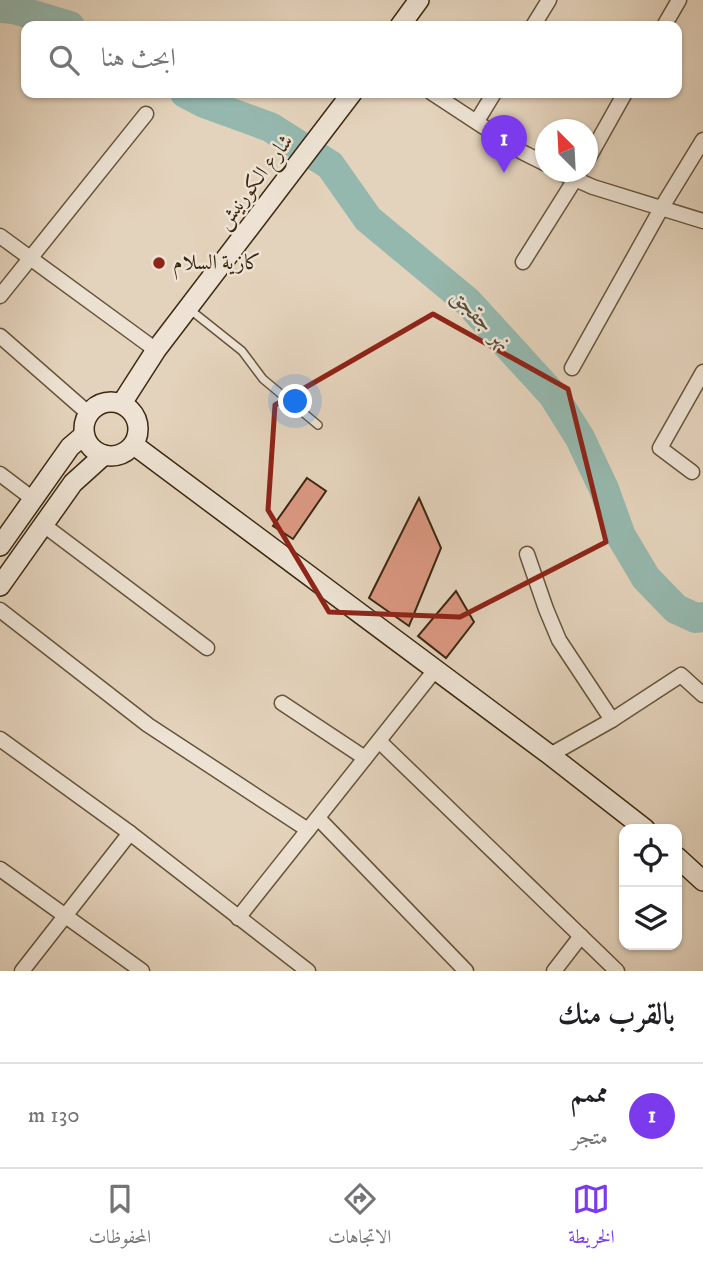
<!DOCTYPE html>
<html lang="ar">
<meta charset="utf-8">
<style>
body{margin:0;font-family:"IM FELL DW Pica",Amiri,serif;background:#f2f2f2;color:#202124;direction:rtl}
.controls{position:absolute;right:21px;bottom:21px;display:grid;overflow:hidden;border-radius:14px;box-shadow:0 2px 5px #0004}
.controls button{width:63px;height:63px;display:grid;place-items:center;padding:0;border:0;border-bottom:2px solid #e0e0e0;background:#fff;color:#202124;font:35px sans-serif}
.compass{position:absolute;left:535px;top:119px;width:63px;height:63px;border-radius:50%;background:#fff;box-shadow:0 2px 5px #0004;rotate:336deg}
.you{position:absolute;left:296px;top:402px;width:24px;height:24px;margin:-18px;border:5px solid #fff;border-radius:50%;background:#1a73e8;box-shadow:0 0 0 10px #1a73e833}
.badge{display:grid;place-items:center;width:46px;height:46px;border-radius:50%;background:#7c3aed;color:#fff;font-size:23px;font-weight:700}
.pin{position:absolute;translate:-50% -58px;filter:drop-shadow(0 2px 4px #0008)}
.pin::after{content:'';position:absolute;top:37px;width:24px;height:21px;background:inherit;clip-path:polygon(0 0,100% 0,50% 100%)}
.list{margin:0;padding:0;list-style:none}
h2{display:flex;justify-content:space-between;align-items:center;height:91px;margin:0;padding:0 28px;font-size:30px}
h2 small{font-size:23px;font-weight:400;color:#757577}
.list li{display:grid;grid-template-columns:46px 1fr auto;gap:21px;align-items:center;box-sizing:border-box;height:105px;padding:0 28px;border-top:2px solid #e0e0e0}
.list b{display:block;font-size:26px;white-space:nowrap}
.list p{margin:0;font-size:23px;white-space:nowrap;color:#757577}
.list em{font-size:23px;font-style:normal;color:#757577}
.icon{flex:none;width:38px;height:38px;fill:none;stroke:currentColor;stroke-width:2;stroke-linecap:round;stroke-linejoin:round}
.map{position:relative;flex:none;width:703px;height:971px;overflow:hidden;direction:ltr}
.search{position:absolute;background:#fff;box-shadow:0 2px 5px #0004;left:21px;right:21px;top:21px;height:77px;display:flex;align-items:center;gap:18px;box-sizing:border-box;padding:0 24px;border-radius:14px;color:#757577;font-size:26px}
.sheet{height:196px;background:#fff}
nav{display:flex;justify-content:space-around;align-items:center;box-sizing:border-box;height:98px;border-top:2px solid #e0e0e0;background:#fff;font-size:19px;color:#757577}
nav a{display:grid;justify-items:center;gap:4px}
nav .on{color:#7c3aed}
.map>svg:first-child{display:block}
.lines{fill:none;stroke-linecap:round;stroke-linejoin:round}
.river{stroke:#95b8ae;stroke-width:30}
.building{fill:#db9882;stroke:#3b2912;stroke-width:2}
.lane-casing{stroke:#65543c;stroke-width:10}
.street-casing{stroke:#65543c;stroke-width:17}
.secondary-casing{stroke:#3b2912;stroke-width:22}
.lane{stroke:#ede2d3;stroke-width:7}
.street{stroke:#ede2d3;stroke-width:14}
.secondary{stroke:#ede2d3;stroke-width:19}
.marked{fill:none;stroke:#8f2418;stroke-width:5;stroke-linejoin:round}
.poi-dot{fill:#8f2418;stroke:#ede2d3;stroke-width:2.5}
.labels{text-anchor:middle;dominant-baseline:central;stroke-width:5;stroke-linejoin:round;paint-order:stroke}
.street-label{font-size:21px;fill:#3b2912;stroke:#ede2d3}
.poi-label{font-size:21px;fill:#3b2912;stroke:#ede2d3;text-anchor:start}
.water-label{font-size:23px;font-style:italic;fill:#524d39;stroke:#ede2d3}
</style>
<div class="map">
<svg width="703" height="971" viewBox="0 0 703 971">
<rect width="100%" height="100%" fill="#e4d3bc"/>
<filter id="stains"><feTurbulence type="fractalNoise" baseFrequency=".00286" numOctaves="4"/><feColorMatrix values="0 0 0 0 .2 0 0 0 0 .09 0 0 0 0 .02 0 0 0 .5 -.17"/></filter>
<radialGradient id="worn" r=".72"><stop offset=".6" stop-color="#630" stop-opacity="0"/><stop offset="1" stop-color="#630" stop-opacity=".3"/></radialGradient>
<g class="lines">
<!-- river -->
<g class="river">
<path d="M0,8l13,1 57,17"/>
<path d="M185,93l19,10 66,24 60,38 38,54 100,83 85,93 27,43 24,51 17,47 25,42 30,31 20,9 7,-1"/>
</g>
</g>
<!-- building -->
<g class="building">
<path d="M307,478l19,13 -33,48 -20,-13z"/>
<path d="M419,498l22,50 -32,78 -40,-28z"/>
<path d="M456,591l18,31 -28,36 -28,-22z"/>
</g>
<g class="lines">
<defs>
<path id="lane" d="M188,308l54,43 21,28 55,46"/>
<g id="street">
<path d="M533,26l16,-26"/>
<path d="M664,26l15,-26"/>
<path d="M432,93l90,59 24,12"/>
<path d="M477,121l17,-28"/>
<path d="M588,159l37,-66"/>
<path d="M559,172l34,15 110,34"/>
<path d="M0,236l156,114"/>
<path d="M523,262l56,-89"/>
<path d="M0,296l146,-182"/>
<path d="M0,336l88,77"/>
<path d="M572,368l90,-161 41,-67"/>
<path d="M692,472l-32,-24 43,-76"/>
<path d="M0,474l33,25"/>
<path d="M45,526l162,122"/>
<path d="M527,554l19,55 13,31 53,80"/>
<path d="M0,610l148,115 160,105"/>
<path d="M282,703l83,55"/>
<path d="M0,739l130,94 178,138"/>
<path d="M379,741l238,230"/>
<path d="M550,755l62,-35 69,-45 22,20"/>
<path d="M318,818l148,153"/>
<path d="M0,869l142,102"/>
<path d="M238,918l197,-248"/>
<path d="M22,971l108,-138"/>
<path d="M554,971l27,-35"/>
</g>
<g id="secondary">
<path d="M400,26l19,-26"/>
<circle cx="111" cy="429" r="27"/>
<path d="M122,403l34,-53 196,-257"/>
<path d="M134,445l416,310 95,74"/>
<path d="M0,546l70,-99 14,-12"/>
<path d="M0,586l73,-103 31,-28"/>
<path d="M677,857l26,24"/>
</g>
</defs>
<!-- lane casing -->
<use href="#lane" class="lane-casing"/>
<!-- street casing -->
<use href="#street" class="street-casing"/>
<!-- secondary casing -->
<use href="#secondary" class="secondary-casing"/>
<!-- lane -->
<use href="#lane" class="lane"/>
<!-- street -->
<use href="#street" class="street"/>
<!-- secondary -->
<use href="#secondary" class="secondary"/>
</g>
<!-- marked area -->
<path class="marked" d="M433,314l135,75 38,153 -146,75 -131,-5 -61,-102 7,-105z"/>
<!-- markers -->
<circle class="poi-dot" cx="159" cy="263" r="7"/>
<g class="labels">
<!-- street labels -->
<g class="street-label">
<text transform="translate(255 182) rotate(-53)">شارع الكورنيش</text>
</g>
<!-- poi labels -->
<g class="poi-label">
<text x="173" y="263">كازية السلام</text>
</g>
<!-- water labels -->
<g class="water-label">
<text transform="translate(481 320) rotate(45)">نهر جقجق</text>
</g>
</g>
<rect width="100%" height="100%" filter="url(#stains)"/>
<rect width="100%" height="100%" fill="url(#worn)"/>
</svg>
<div class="controls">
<button><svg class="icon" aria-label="locate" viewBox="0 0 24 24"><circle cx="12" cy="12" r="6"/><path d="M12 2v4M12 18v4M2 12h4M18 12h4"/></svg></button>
<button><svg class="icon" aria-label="layers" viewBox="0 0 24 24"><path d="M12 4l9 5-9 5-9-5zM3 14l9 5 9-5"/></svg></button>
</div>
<svg class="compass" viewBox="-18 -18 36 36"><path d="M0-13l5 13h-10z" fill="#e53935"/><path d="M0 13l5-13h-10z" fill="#757577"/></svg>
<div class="you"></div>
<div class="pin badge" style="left:504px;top:173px">1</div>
<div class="search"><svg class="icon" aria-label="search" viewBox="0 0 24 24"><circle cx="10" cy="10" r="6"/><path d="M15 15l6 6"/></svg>ابحث هنا</div>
</div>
<section class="sheet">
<h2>بالقرب منك<small></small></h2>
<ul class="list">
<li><span class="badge">1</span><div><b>مممم</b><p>متجر</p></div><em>130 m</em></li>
</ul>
</section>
<nav>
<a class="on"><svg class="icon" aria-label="map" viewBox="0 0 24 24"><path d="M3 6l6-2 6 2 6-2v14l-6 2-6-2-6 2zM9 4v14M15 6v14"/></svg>الخريطة</a>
<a><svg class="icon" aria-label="directions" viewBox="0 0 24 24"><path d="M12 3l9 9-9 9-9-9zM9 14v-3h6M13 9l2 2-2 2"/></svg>الاتجاهات</a>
<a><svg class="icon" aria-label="saved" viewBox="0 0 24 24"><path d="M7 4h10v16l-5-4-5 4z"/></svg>المحفوظات</a>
</nav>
